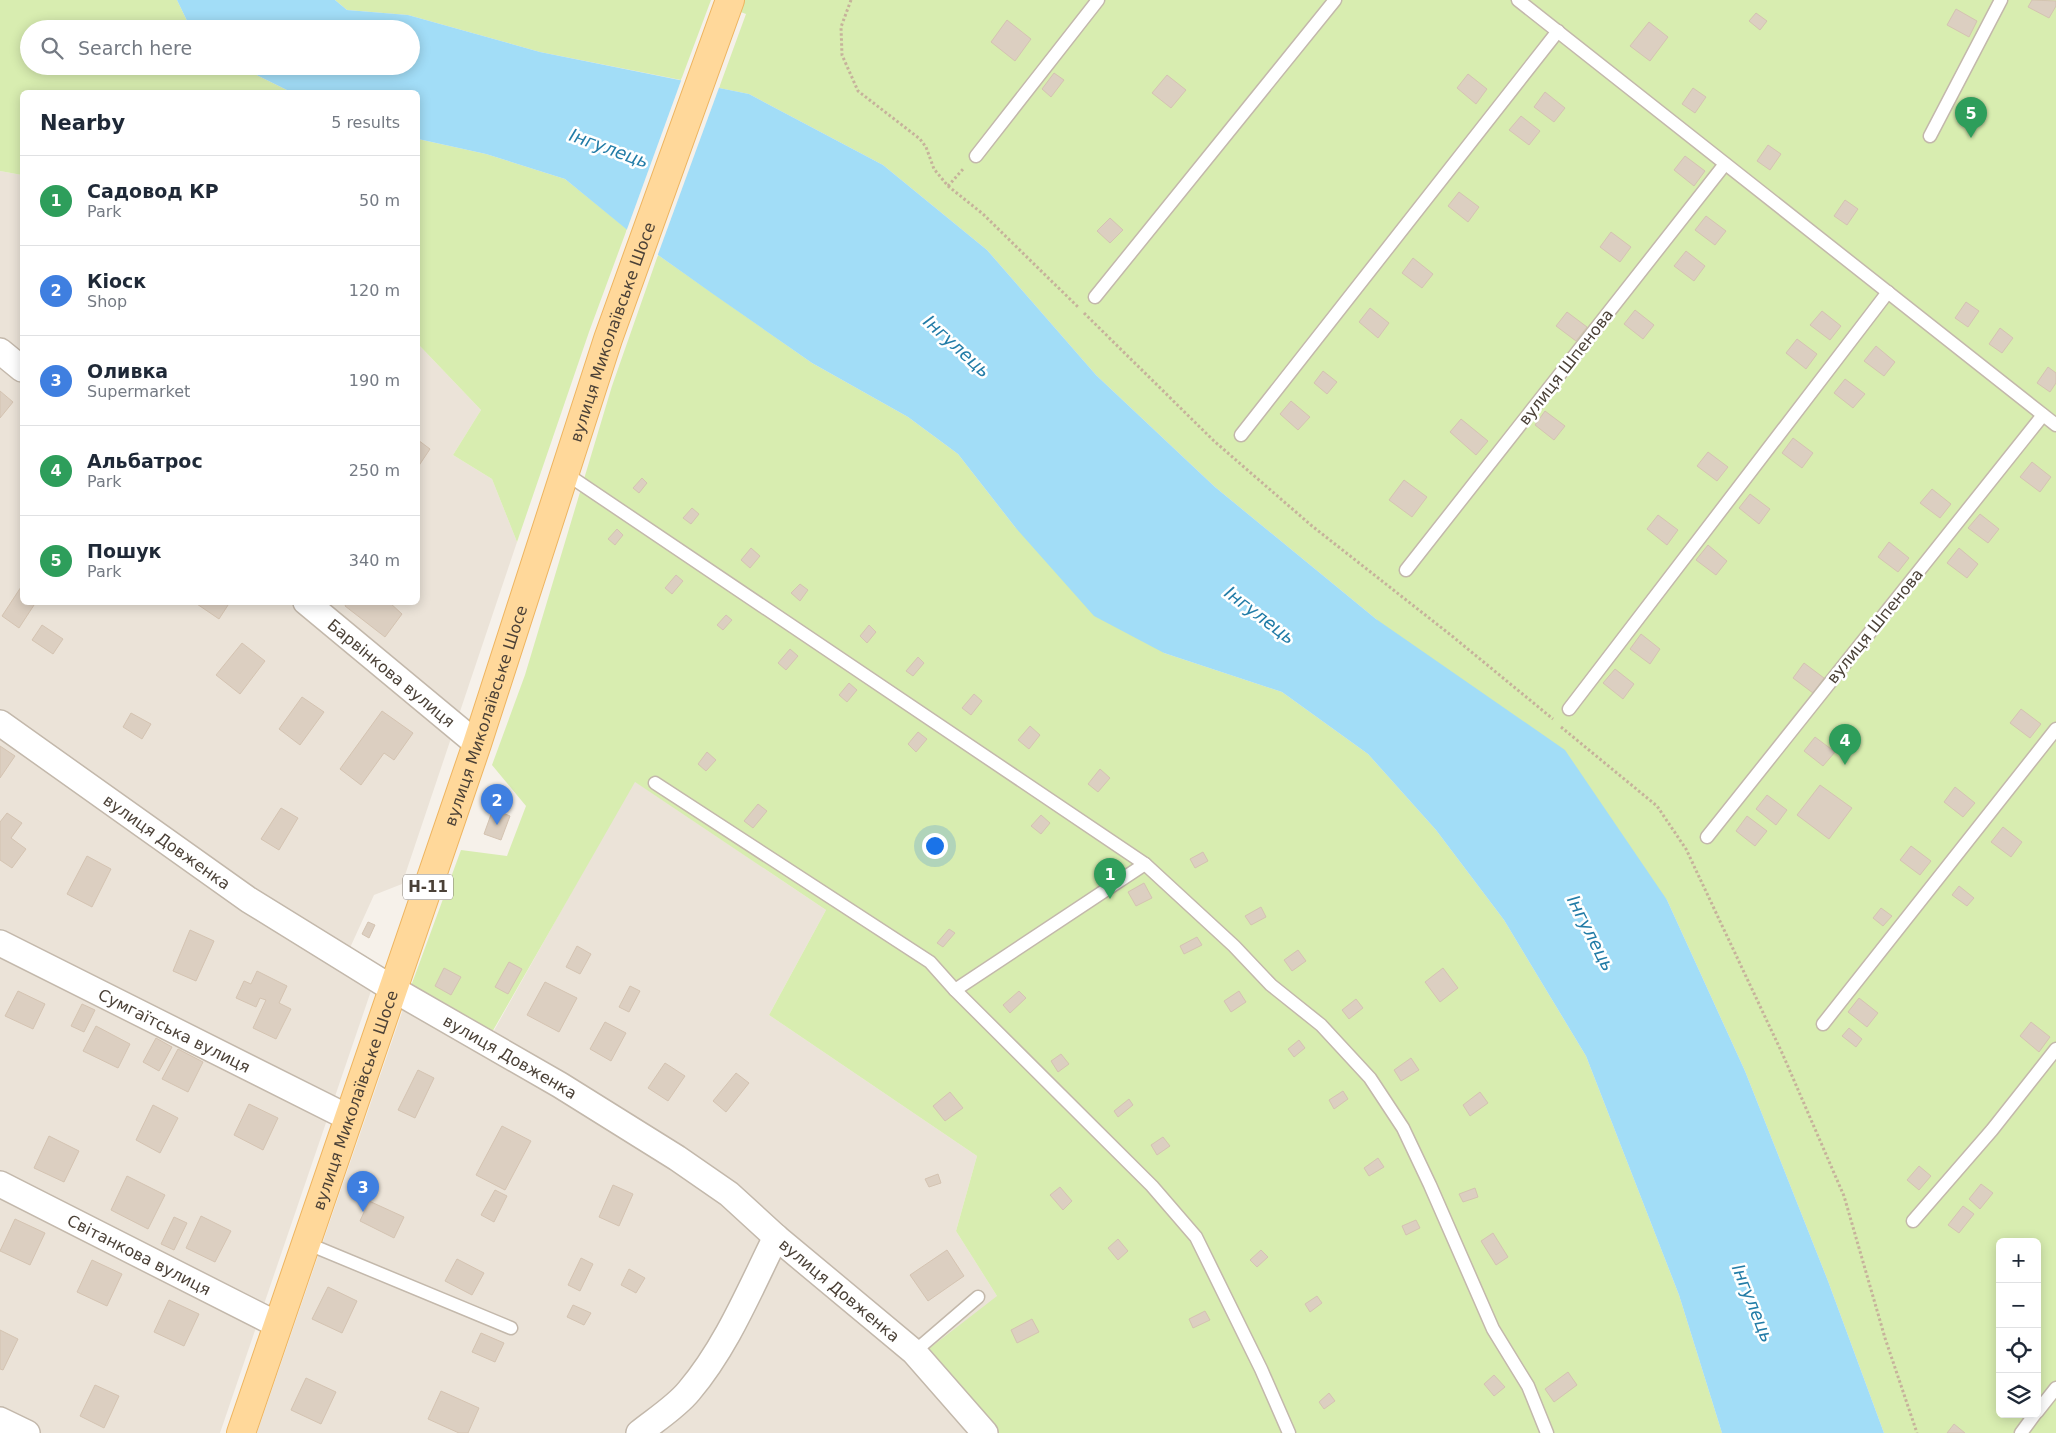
<!DOCTYPE html>
<meta charset="utf-8">
<style>
body{margin:0;font-family:"DejaVu Sans",sans-serif;background:#f6f6f7;color:#1f2937}
.controls{position:absolute;right:15px;bottom:15px;display:grid;overflow:hidden;border-radius:8px;box-shadow:0 2px 12px #0003}
.controls button{width:45px;height:45px;display:grid;place-items:center;padding:0;border:0;border-bottom:1px solid #e0e1e3;background:#fff;color:#1f2937;font:25px sans-serif}
.you{position:absolute;left:934px;top:845px;width:18px;height:18px;margin:-12px;border:4px solid #fff;border-radius:50%;background:#1a73e8;box-shadow:0 0 0 8px #1a73e833}
.badge{display:grid;place-items:center;width:32px;height:32px;border-radius:50%;background:#111827;color:#fff;font-size:16px;font-weight:700}
.pin{position:absolute;translate:-50% -41px;filter:drop-shadow(0 1px 2px #0008)}
.pin::after{content:'';position:absolute;top:26px;width:18px;height:15px;background:inherit;clip-path:polygon(0 0,100% 0,50% 100%)}
.list{margin:0;padding:0;list-style:none}
h2{display:flex;justify-content:space-between;align-items:center;height:65px;margin:0;padding:0 20px;font-size:21px}
h2 small{font-size:16px;font-weight:400;color:#747a83}
.list li{display:grid;grid-template-columns:32px 1fr auto;gap:15px;align-items:center;box-sizing:border-box;height:90px;padding:0 20px;border-top:1px solid #e0e1e3}
.list b{display:block;font-size:19px;white-space:nowrap}
.list p{margin:0;font-size:16px;white-space:nowrap;color:#747a83}
.list em{font-size:16px;font-style:normal;color:#747a83}
.icon{flex:none;width:28px;height:28px;fill:none;stroke:currentColor;stroke-width:2;stroke-linecap:round;stroke-linejoin:round}
.map{position:relative;flex:none;width:2056px;height:1433px;overflow:hidden}
.search{position:absolute;background:#fff;box-shadow:0 2px 12px #0003;left:20px;top:20px;width:400px;height:55px;display:flex;align-items:center;gap:12px;box-sizing:border-box;padding:0 18px;border-radius:28px;color:#747a83;font-size:19px}
.panel{position:absolute;background:#fff;box-shadow:0 2px 12px #0003;left:20px;top:90px;width:400px;height:515px;border-radius:8px}
.map>svg:first-child{display:block}
.residential{fill:#ebe3d8}
.green{fill:#d8edb0;fill-rule:evenodd}
.water{fill:#a2ddf7}
.pier{fill:#f6f1ea}
.building{fill:#dccfc1;stroke:#d4c3b1}
.lines{fill:none;stroke-linecap:round;stroke-linejoin:round}
.service-casing{stroke:#c3b8ab;stroke-width:15}
.minor-casing{stroke:#c3b8ab;stroke-width:28}
.primary-casing{stroke:#eeb560;stroke-width:30}
.path{stroke:#c6b29b;stroke-width:3;stroke-dasharray:2.5 2.5;stroke-linecap:butt}
.service{stroke:#fff;stroke-width:12}
.minor{stroke:#fff;stroke-width:25}
.primary{stroke:#ffd89a;stroke-width:28}
.labels{text-anchor:middle;dominant-baseline:central;stroke-width:5;stroke-linejoin:round;paint-order:stroke}
.shield{fill:#fff;stroke:#817a73;stroke-width:1}
.shield-label{font-size:15px;font-weight:bold;fill:#4b4137}
.street-label{font-size:16px;fill:#4b4137;stroke:#fff}
.water-label{font-size:18px;font-style:italic;fill:#227ca7;stroke:#fff}
</style>
<div class="map">
<svg width="2056" height="1433" viewBox="0 0 2056 1433">
<rect width="100%" height="100%" fill="#f6f1ea"/>
<!-- residential -->
<g class="residential">
<path d="M0,171l22,4v427h396v-258l63,66 -28,45 39,24 25,63 -115,342 -28,11 -25,55 -97,-59 -252,-182z"/>
<path d="M0,737l372,251 -152,445h-220z"/>
<path d="M634,781l192,129 -57,105 208,141 -21,75 41,65 -1,137h-739l154,-447 81,48z"/>
</g>
<!-- green -->
<g class="green">
<path d="M0,0h177l14,29h-162v37h209l53,26h-269v83l-22,-4z"/>
<path d="M335,0h376l-30,80 -141,-28 -132,-37 -61,-5z"/>
<path d="M730,0h1326v1433h-172l-56,-152 -83,-210 -78,-171 -291,-281 -161,-132 -119,-112 -109,-125 -104,-85 -134,-71 -30,-6 27,-74 -19,-7zM2000,1242h37v172h-37z"/>
<path d="M418,139l68,15 79,25 62,50 -38,103 -72,210 -25,-63 -39,-24 28,-45 -63,-66z"/>
<path d="M658,255l154,108 96,54 50,37 57,73 149,126 118,39 86,62 68,76 68,90 82,136 93,239 43,138h-726l-70,-82 71,-55 -41,-65 21,-75 -208,-141 57,-105 -191,-128 -144,252 -80,-48 50,-136 46,6 19,-50 -34,-41 33,-90 87,-289z"/>
</g>
<!-- water -->
<path class="water" d="M177,0h158l12,10 61,5 132,37 209,42 134,71 104,85 109,125 119,112 161,132 189,131 102,150 78,171 83,210 56,152h-162l-43,-138 -93,-239 -82,-136 -68,-90 -68,-76 -86,-62 -118,-39 -70,-37 -79,-89 -57,-73 -50,-37 -96,-54 -99,-69 -55,-39 -93,-76 -79,-25 -68,-15v-47h-127l-53,-26h173v-37h-220z"/>
<!-- pier -->
<path class="pier" d="M682,78l38,7 -63,172 -31,-25z"/>
<!-- building -->
<g class="building">
<path d="M2032,0l24,1v5l-7,12 -21,-11z"/>
<path d="M1956,9l21,12 -8,16 -22,-12z"/>
<path d="M1756,13l11,8 -7,9 -11,-9z"/>
<path d="M1007,20l24,19 -16,22 -24,-19z"/>
<path d="M1649,22l19,15 -18,24 -20,-15z"/>
<path d="M1054,73l10,7 -13,17 -9,-8z"/>
<path d="M1468,74l19,15 -11,15 -19,-16z"/>
<path d="M1167,75l19,15 -15,18 -19,-15z"/>
<path d="M1693,88l13,9 -11,16 -13,-9z"/>
<path d="M1545,92l20,16 -11,14 -20,-15z"/>
<path d="M1521,116l19,15 -11,14 -20,-15z"/>
<path d="M1768,145l13,9 -11,16 -13,-9z"/>
<path d="M1685,156l20,15 -11,15 -20,-16z"/>
<path d="M1459,192l20,15 -11,15 -20,-16z"/>
<path d="M1845,200l13,9 -11,16 -13,-9z"/>
<path d="M1706,216l20,15 -11,14 -20,-15z"/>
<path d="M1110,218l13,12 -13,13 -13,-12z"/>
<path d="M1611,232l20,15 -11,15 -20,-15z"/>
<path d="M1686,251l19,15 -11,15 -20,-15z"/>
<path d="M1413,258l20,16 -11,14 -20,-15z"/>
<path d="M1966,302l13,9 -11,16 -13,-9z"/>
<path d="M1370,308l19,15 -11,15 -19,-16z"/>
<path d="M1635,310l19,15 -11,14 -19,-15z"/>
<path d="M1822,311l19,15 -11,14 -20,-15z"/>
<path d="M1567,312l20,15 -11,14 -20,-15z"/>
<path d="M2000,328l13,10 -11,15 -13,-9z"/>
<path d="M1797,339l20,15 -11,15 -20,-16z"/>
<path d="M1876,346l19,16 -11,14 -20,-15z"/>
<path d="M2048,367l8,6v10l-6,9 -13,-9z"/>
<path d="M1323,371l14,11 -10,12 -13,-11z"/>
<path d="M1845,379l20,15 -12,14 -19,-15z"/>
<path d="M0,391l13,11 -13,16z"/>
<path d="M1291,401l19,16 -12,13 -18,-16z"/>
<path d="M1545,411l20,15 -11,14 -19,-15z"/>
<path d="M1461,419l27,22 -12,14 -26,-23z"/>
<path d="M1793,438l20,15 -11,15 -20,-15z"/>
<path d="M418,440l12,9 -12,18z"/>
<path d="M1708,452l20,15 -11,14 -20,-15z"/>
<path d="M2032,462l19,15 -11,15 -20,-15z"/>
<path d="M642,478l5,5 -8,10 -6,-5z"/>
<path d="M1404,480l23,17 -15,20 -23,-17z"/>
<path d="M1932,489l19,15 -11,14 -20,-15z"/>
<path d="M1750,494l20,15 -11,15 -20,-16z"/>
<path d="M692,508l7,6 -8,10 -8,-6z"/>
<path d="M1980,514l19,15 -11,14 -20,-15z"/>
<path d="M1658,515l20,15 -11,15 -20,-16z"/>
<path d="M617,529l6,6 -8,10 -7,-6z"/>
<path d="M1889,542l20,16 -11,14 -20,-15z"/>
<path d="M1708,545l19,16 -11,14 -20,-15z"/>
<path d="M751,548l9,8 -10,12 -9,-8z"/>
<path d="M1959,548l19,16 -11,14 -20,-15z"/>
<path d="M676,575l7,6 -11,13 -7,-6z"/>
<path d="M800,584l8,6 -8,11 -9,-8z"/>
<path d="M21,587l1,15h14l-17,26 -17,-12z"/>
<path d="M194,602h36l-11,17z"/>
<path d="M347,602h42l13,12 -17,23 -40,-31z"/>
<path d="M726,615l6,5 -9,10 -6,-5z"/>
<path d="M42,625l21,14 -10,15 -21,-14z"/>
<path d="M869,625l7,7 -9,11 -7,-7z"/>
<path d="M1641,634l19,15 -10,15 -20,-15z"/>
<path d="M242,643l23,18 -25,33 -24,-19z"/>
<path d="M790,649l8,7 -12,14 -8,-7z"/>
<path d="M918,657l6,6 -11,13 -7,-5z"/>
<path d="M1804,663l20,15 -11,15 -20,-15z"/>
<path d="M1615,669l19,15 -11,15 -20,-16z"/>
<path d="M849,683l8,7 -10,12 -8,-7z"/>
<path d="M974,694l8,7 -11,14 -9,-7z"/>
<path d="M302,697l22,15 -24,33 -21,-16z"/>
<path d="M2021,709l20,15 -11,14 -20,-15z"/>
<path d="M382,711l31,22 -19,27 -10,-7 -23,32 -21,-16z"/>
<path d="M131,713l20,11 -9,15 -19,-12z"/>
<path d="M1030,726l10,9 -11,14 -11,-9z"/>
<path d="M918,732l9,7 -11,13 -8,-8z"/>
<path d="M1815,737l20,15 -12,14 -19,-15z"/>
<path d="M0,746l15,10 -15,22z"/>
<path d="M707,752l9,8 -10,11 -8,-7z"/>
<path d="M1100,769l10,9 -12,14 -10,-8z"/>
<path d="M1820,785l32,23 -23,31 -32,-24z"/>
<path d="M1955,787l20,16 -12,14 -19,-15z"/>
<path d="M1767,795l20,15 -11,15 -20,-16z"/>
<path d="M758,804l9,7 -14,17 -9,-7z"/>
<path d="M281,808l17,10 -19,32 -18,-11z"/>
<path d="M493,809l17,7 -9,24 -17,-6z"/>
<path d="M7,813l15,10 -11,15 15,11 -14,19 -12,-8v-38z"/>
<path d="M1041,815l9,8 -9,11 -10,-8z"/>
<path d="M1747,816l20,15 -12,15 -19,-15z"/>
<path d="M2003,827l19,15 -11,15 -20,-15z"/>
<path d="M1911,846l20,15 -11,14 -20,-15z"/>
<path d="M1203,852l5,9 -13,7 -5,-9z"/>
<path d="M87,856l24,13 -19,38 -25,-13z"/>
<path d="M1144,883l8,15 -16,8 -8,-14z"/>
<path d="M1959,886l15,12 -7,8 -15,-11z"/>
<path d="M1261,907l5,10 -15,8 -6,-9z"/>
<path d="M1881,908l11,8 -9,10 -10,-8z"/>
<path d="M368,922l7,3 -6,13 -7,-4z"/>
<path d="M949,929l6,4 -12,14 -6,-4z"/>
<path d="M190,930l24,11 -18,40 -23,-10z"/>
<path d="M1197,937l5,8 -18,9 -4,-8z"/>
<path d="M577,946l14,8 -11,20 -14,-7z"/>
<path d="M1298,950l8,11 -14,10 -8,-11z"/>
<path d="M509,962l13,7 -14,25 -13,-7z"/>
<path d="M444,968l17,9 -10,18 -16,-9z"/>
<path d="M1443,968l15,20 -18,14 -15,-20z"/>
<path d="M257,971l30,15 -8,17 12,6 -15,30 -23,-11 13,-28 -6,-2 -4,9 -20,-9 8,-17 7,3z"/>
<path d="M545,982l32,16 -18,34 -32,-17z"/>
<path d="M630,986l10,5 -11,21 -10,-5z"/>
<path d="M18,991l27,13 -12,25 -28,-13z"/>
<path d="M1019,991l7,7 -16,15 -7,-8z"/>
<path d="M1239,991l7,11 -15,10 -7,-11z"/>
<path d="M1859,998l19,15 -11,14 -19,-15z"/>
<path d="M1356,999l7,9 -14,11 -7,-9z"/>
<path d="M82,1004l13,6 -11,22 -13,-6z"/>
<path d="M605,1022l21,11 -15,28 -21,-12z"/>
<path d="M2031,1022l19,15 -11,15 -19,-16z"/>
<path d="M96,1026l34,18 -12,24 -35,-17z"/>
<path d="M1849,1028l13,11 -6,8 -14,-11z"/>
<path d="M156,1038l16,9 -13,24 -16,-9z"/>
<path d="M1299,1040l6,8 -11,9 -6,-8z"/>
<path d="M178,1049l25,13 -15,30 -26,-13z"/>
<path d="M1061,1054l8,10 -11,8 -7,-11z"/>
<path d="M1411,1058l8,12 -18,11 -7,-11z"/>
<path d="M665,1063l20,13 -17,25 -20,-13z"/>
<path d="M418,1070l16,8 -19,40 -17,-8z"/>
<path d="M736,1073l13,10 -23,29 -13,-11z"/>
<path d="M1343,1091l5,8 -14,10 -5,-9z"/>
<path d="M950,1092l13,16 -18,13 -12,-15z"/>
<path d="M1480,1092l8,11 -18,13 -7,-11z"/>
<path d="M1129,1099l4,6 -15,12 -4,-6z"/>
<path d="M249,1104l29,14 -15,32 -29,-15z"/>
<path d="M153,1105l25,13 -18,35 -24,-13z"/>
<path d="M502,1126l29,15 -26,49 -29,-15z"/>
<path d="M49,1136l30,15 -15,31 -30,-14z"/>
<path d="M1163,1137l7,9 -13,9 -6,-10z"/>
<path d="M1378,1158l6,9 -15,9 -5,-8z"/>
<path d="M1919,1166l12,10 -12,14 -12,-10z"/>
<path d="M938,1174l3,9 -12,4 -4,-8z"/>
<path d="M127,1176l38,19 -17,34 -37,-19z"/>
<path d="M1981,1184l12,9 -13,16 -11,-10z"/>
<path d="M613,1185l20,9 -14,32 -20,-9z"/>
<path d="M1060,1187l12,14 -9,9 -13,-15z"/>
<path d="M1475,1188l3,9 -15,5 -4,-8z"/>
<path d="M495,1190l12,6 -13,26 -13,-7z"/>
<path d="M369,1201l35,16 -10,21 -34,-17z"/>
<path d="M1963,1206l11,8 -15,19 -11,-8z"/>
<path d="M201,1216l30,15 -16,31 -29,-14z"/>
<path d="M174,1217l13,6 -13,27 -13,-6z"/>
<path d="M15,1219l30,14 -15,32 -30,-14z"/>
<path d="M1416,1220l4,8 -14,7 -4,-9z"/>
<path d="M1493,1233l15,24 -12,8 -15,-24z"/>
<path d="M1118,1239l10,12 -10,9 -10,-12z"/>
<path d="M947,1250l17,26 -36,25 -18,-26z"/>
<path d="M1261,1250l7,7 -11,10 -7,-7z"/>
<path d="M581,1258l12,6 -13,27 -12,-6z"/>
<path d="M457,1259l27,14 -12,22 -27,-14z"/>
<path d="M92,1260l30,14 -15,32 -30,-14z"/>
<path d="M629,1269l16,9 -9,15 -15,-8z"/>
<path d="M328,1287l29,14 -15,32 -30,-14z"/>
<path d="M1317,1296l5,7 -12,9 -5,-8z"/>
<path d="M169,1300l30,14 -15,32 -30,-14z"/>
<path d="M573,1305l18,8 -7,12 -17,-8z"/>
<path d="M1205,1311l5,9 -17,8 -4,-9z"/>
<path d="M1032,1319l7,13 -22,11 -6,-13z"/>
<path d="M0,1330l18,9 -15,31 -3,-1z"/>
<path d="M481,1333l23,10 -9,19 -23,-10z"/>
<path d="M1568,1372l9,13 -23,17 -9,-13z"/>
<path d="M1494,1375l11,12 -11,9 -10,-12z"/>
<path d="M306,1378l30,14 -15,32 -30,-14z"/>
<path d="M95,1385l24,11 -15,32 -24,-12z"/>
<path d="M441,1391l38,17 -11,25h-9l-31,-14z"/>
<path d="M1329,1393l6,8 -11,8 -5,-7z"/>
<path d="M1954,1424l11,9h-18z"/>
</g>
<g class="lines">
<defs>
<g id="service">
<path d="M1518,0l538,425"/>
<path d="M1930,136l71,-136"/>
<path d="M976,156l122,-156"/>
<path d="M1095,297l240,-297"/>
<path d="M1241,435l317,-404"/>
<path d="M565,473l580,391 89,82 37,39 50,40 49,53 33,50 27,57 63,144 35,57 19,47"/>
<path d="M1406,570l319,-406"/>
<path d="M1569,709l319,-417"/>
<path d="M655,783l275,179 25,28 197,196 44,51 65,132 28,64"/>
<path d="M1707,837l336,-422"/>
<path d="M955,990l190,-126"/>
<path d="M1823,1024l233,-295"/>
<path d="M1913,1221l79,-91 64,-81"/>
<path d="M306,1243l205,85"/>
<path d="M914,1352l64,-55"/>
<path d="M2037,1412l19,-24"/>
<path d="M2021,1433l14,-19"/>
</g>
<g id="minor">
<path d="M0,351l22,18"/>
<path id="s1" d="M306,602l171,142"/>
<path id="s2" d="M0,723l249,177 144,89 167,96 117,73 52,36 47,43 138,115 71,81"/>
<path id="s3" d="M0,943l349,175"/>
<path id="s4" d="M0,1184l278,141"/>
<path d="M0,1420l27,13"/>
<path d="M639,1433c16,-13 37,-26 50,-42 38,-45 61,-102 87,-154"/>
</g>
<g id="primary">
<path id="s5" d="M241,1433l236,-689 131,-405 122,-339"/>
</g>
</defs>
<!-- service casing -->
<use href="#service" class="service-casing"/>
<!-- minor casing -->
<use href="#minor" class="minor-casing"/>
<!-- primary casing -->
<use href="#primary" class="primary-casing"/>
<!-- path -->
<g class="path">
<path d="M851,0l-10,27 1,28 16,36 62,48 6,8 8,22 14,17 35,28 96,94"/>
<path d="M948,186l16,-18"/>
<path d="M1084,313l130,128 98,85 140,110 101,83"/>
<path d="M1561,727l96,79 29,43 97,206 61,141 41,142 32,95"/>
</g>
<!-- service -->
<use href="#service" class="service"/>
<!-- minor -->
<use href="#minor" class="minor"/>
<!-- primary -->
<use href="#primary" class="primary"/>
</g>
<g class="labels">
<!-- shield labels -->
<rect class="shield" x="403" y="874.5" width="50" height="25" rx="4"/>
<g class="shield-label">
<text x="428" y="887">Н-11</text>
</g>
<!-- street labels -->
<g class="street-label">
<text stroke="none"><textPath href="#s5" startOffset="1162">вулиця Миколаївське Шосе</textPath></text>
<text transform="translate(1566 367) rotate(-52)">вулиця Шпенова</text>
<text transform="translate(1875 626) rotate(-51)">вулиця Шпенова</text>
<text stroke="none"><textPath href="#s1" startOffset="111">Барвінкова вулиця</textPath></text>
<text stroke="none"><textPath href="#s5" startOffset="758">вулиця Миколаївське Шосе</textPath></text>
<text stroke="none"><textPath href="#s2" startOffset="205">вулиця Довженка</textPath></text>
<text stroke="none"><textPath href="#s3" startOffset="195">Сумгаїтська вулиця</textPath></text>
<text stroke="none"><textPath href="#s2" startOffset="610">вулиця Довженка</textPath></text>
<text stroke="none"><textPath href="#s5" startOffset="352">вулиця Миколаївське Шосе</textPath></text>
<text stroke="none"><textPath href="#s4" startOffset="156">Світанкова вулиця</textPath></text>
<text stroke="none"><textPath href="#s2" startOffset="1015">вулиця Довженка</textPath></text>
</g>
<!-- water labels -->
<g class="water-label">
<text transform="translate(609 148) rotate(20)">Інгулець</text>
<text transform="translate(957 346) rotate(42)">Інгулець</text>
<text transform="translate(1260 615) rotate(37)">Інгулець</text>
<text transform="translate(1591 933) rotate(63)">Інгулець</text>
<text transform="translate(1753 1303) rotate(68)">Інгулець</text>
</g>
</g>
</svg>
<div class="controls">
<button>+</button>
<button>−</button>
<button><svg class="icon" aria-label="locate" viewBox="0 0 24 24"><circle cx="12" cy="12" r="6"/><path d="M12 2v4M12 18v4M2 12h4M18 12h4"/></svg></button>
<button><svg class="icon" aria-label="layers" viewBox="0 0 24 24"><path d="M12 4l9 5-9 5-9-5zM3 14l9 5 9-5"/></svg></button>
</div>
<div class="you"></div>
<div class="pin badge" style="left:1110px;top:899px;background:#2e9e5b">1</div>
<div class="pin badge" style="left:497px;top:825px;background:#3f7fe0">2</div>
<div class="pin badge" style="left:363px;top:1212px;background:#3f7fe0">3</div>
<div class="pin badge" style="left:1845px;top:765px;background:#2e9e5b">4</div>
<div class="pin badge" style="left:1971px;top:138px;background:#2e9e5b">5</div>
<div class="search"><svg class="icon" aria-label="search" viewBox="0 0 24 24"><circle cx="10" cy="10" r="6"/><path d="M15 15l6 6"/></svg>Search here</div>
<section class="panel">
<h2>Nearby<small>5 results</small></h2>
<ul class="list">
<li><span class="badge" style="background:#2e9e5b">1</span><div><b>Садовод КР</b><p>Park</p></div><em>50 m</em></li>
<li><span class="badge" style="background:#3f7fe0">2</span><div><b>Кіоск</b><p>Shop</p></div><em>120 m</em></li>
<li><span class="badge" style="background:#3f7fe0">3</span><div><b>Оливка</b><p>Supermarket</p></div><em>190 m</em></li>
<li><span class="badge" style="background:#2e9e5b">4</span><div><b>Альбатрос</b><p>Park</p></div><em>250 m</em></li>
<li><span class="badge" style="background:#2e9e5b">5</span><div><b>Пошук</b><p>Park</p></div><em>340 m</em></li>
</ul>
</section>
</div>
